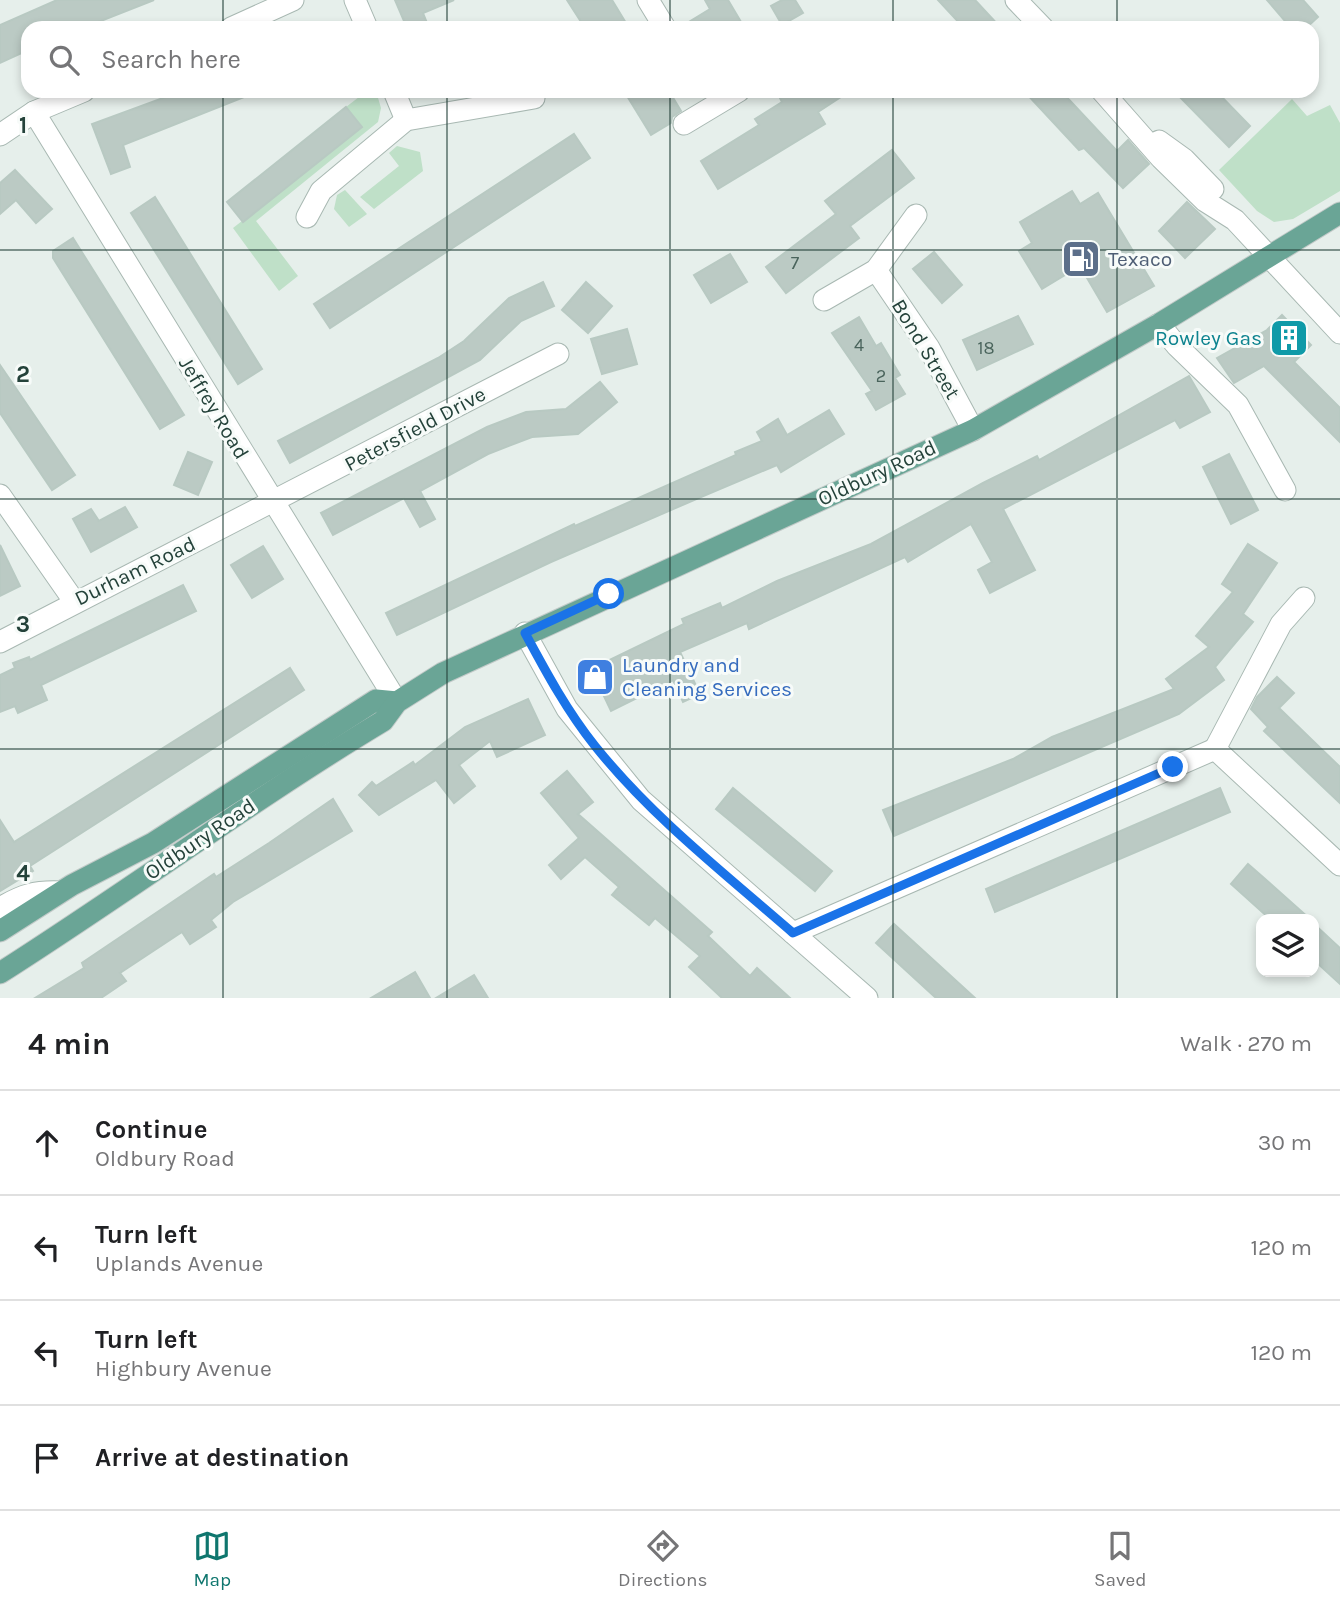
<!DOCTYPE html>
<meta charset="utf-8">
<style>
body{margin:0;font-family:Karla,sans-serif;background:#f2f2f2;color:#202124}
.controls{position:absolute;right:21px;bottom:21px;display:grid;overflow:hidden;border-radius:14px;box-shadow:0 4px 10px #0003}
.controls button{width:63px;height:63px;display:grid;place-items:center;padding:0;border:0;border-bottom:2px solid #e0e0e0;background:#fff;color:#202124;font:35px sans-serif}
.stop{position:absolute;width:21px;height:21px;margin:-16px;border:5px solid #1a73e8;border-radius:50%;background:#fff}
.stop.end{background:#1a73e8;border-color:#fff;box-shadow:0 2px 7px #0008}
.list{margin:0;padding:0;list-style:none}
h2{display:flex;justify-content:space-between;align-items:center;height:91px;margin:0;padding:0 28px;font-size:30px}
h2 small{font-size:23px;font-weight:400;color:#757577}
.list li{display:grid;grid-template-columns:46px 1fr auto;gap:21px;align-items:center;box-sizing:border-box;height:105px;padding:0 28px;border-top:2px solid #e0e0e0}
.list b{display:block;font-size:26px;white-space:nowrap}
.list p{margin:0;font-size:23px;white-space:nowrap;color:#757577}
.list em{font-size:23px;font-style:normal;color:#757577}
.icon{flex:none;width:38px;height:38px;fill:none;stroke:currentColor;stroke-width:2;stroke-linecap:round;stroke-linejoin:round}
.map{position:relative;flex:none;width:1340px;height:998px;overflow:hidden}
.search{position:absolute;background:#fff;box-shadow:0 4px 10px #0003;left:21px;right:21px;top:21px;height:77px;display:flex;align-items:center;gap:18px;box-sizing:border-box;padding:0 24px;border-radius:21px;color:#757577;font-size:26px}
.sheet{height:511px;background:#fff}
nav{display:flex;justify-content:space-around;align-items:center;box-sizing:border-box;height:98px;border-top:2px solid #e0e0e0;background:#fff;font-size:19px;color:#757577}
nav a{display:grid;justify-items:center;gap:4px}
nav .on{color:#0f766e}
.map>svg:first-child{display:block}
.green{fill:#bfe0c8}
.building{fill:#bbcac4;stroke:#b8c9c2;stroke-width:2}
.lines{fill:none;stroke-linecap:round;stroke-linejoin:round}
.minor-casing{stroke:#a8b8b2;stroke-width:23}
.major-casing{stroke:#c2cac8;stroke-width:23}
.minor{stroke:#fff;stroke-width:21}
.major{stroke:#6aa596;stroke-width:21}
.route{stroke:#1a73e8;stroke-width:9}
.grid{fill:none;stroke:#24423a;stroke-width:2;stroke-opacity:0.55}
.labels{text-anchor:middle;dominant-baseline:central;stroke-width:6;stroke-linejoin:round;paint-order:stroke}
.number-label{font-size:18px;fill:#4a645c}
.service-label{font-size:21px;fill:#4e5e75;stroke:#f7fbf9;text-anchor:start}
.culture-label{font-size:21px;fill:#0d838f;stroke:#f7fbf9;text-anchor:end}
.street-label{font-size:21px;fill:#24423a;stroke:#f7fbf9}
.shop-label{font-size:21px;fill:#366cbe;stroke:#f7fbf9;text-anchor:start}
.grid-label{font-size:23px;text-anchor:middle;font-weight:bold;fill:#24423a;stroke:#f7fbf9;stroke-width:6;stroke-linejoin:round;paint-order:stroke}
</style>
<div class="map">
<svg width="1340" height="998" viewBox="0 0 1340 998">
<rect width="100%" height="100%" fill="#e6efeb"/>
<!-- green -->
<g class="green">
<path d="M355,91h21l5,17 -3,14 -122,99 42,55 -19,15 -46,-63 129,-101 -16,-20 13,-10z"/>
<path d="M1292,99l15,17 23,-11 10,18v68l-47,28 -19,3 -17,-11 -38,-41z"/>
<path d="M397,146l23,6 3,19 -49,38 -14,-12 39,-31 -10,-13z"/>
<path d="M345,190l22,24 -18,13 -15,-18 3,-14z"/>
</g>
<!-- building -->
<g class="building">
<path d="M57,0h97l-71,28h-55v22l-28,13v-38z"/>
<path d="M395,0h59l-31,13 6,15h-22z"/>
<path d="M567,0h45l17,28h-44z"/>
<path d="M705,0h23l13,22 -9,6h-53l31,-19z"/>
<path d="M782,0h13l8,13 -21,12 -11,-19z"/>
<path d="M938,0h37l26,28h-37z"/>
<path d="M1267,0h36l15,17 -12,11h-15z"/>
<path d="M182,91l72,2 -131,52 7,22 -19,7 -19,-50z"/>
<path d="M624,91h45l12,20 -9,6 -1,6 -20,12z"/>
<path d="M791,91h59l-32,21 7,12 -107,65 -17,-28 58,-36 -4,-6 27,-17 -2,-4z"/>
<path d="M1024,91h37l56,60 11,-11 21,24 -26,24 -39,-40 -5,2z"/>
<path d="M1174,91h42l34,35 -21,21z"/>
<path d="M346,107l16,20 -119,95 -16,-20z"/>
<path d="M574,134l16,24 -260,170 -16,-24z"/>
<path d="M892,150l22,28 -64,48 9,12 -73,55 -20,-26 70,-53 -11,-13z"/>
<path d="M15,170l37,39 -16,14 -20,-23 -16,14v-31z"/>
<path d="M1072,191l8,13 18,-11 56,93 -47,26 -27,-46 -38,23 -23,-38 13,-8 -12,-21z"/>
<path d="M155,197l107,172 -24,15 -107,-171z"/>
<path d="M1187,202l28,27 -30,29 -26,-27z"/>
<path d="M73,238l111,177 -24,14 -107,-171v-7z"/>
<path d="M934,252l28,33 -20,18 -29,-34z"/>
<path d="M730,254l17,28 -36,21 -17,-28z"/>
<path d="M543,282l11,24 -33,15 -41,39 -190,103 -12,-22 160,-83 26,-17 45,-43z"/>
<path d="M586,282l26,24 -24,27 -26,-23z"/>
<path d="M1282,315l29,30 -17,17 46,46v34l-76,-76 -30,17 -17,-25 50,-28z"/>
<path d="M1018,316l15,28 -56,26 -14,-30z"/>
<path d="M859,317l17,29 5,-3 19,32 -5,3 10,16 -29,16 -10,-16 6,-3 -40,-58z"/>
<path d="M627,329l10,35 -35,10 -11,-35z"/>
<path d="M0,365l75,110 -23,15 -52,-77z"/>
<path d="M1189,376l21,36 -30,16 -5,-8 -172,89 32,61 -45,23 -12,-23 14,-8 -21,-38 -63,38 -3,-5 -156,72 -2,-6 -67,29 20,42 -17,8 -10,-22 -62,31 -20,-42 93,-45 -2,-5 38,-16 2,5 55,-27 94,-37 112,-61 54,-27 2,4z"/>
<path d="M600,382l17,20 -39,32 -46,3 -44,17 -68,37 15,28 -15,8 -16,-29 -71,37 -12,-22 166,-86 39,-15 40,-3z"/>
<path d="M829,410l15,24 -63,38 -4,-7 -76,32 -150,65 -154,73 -11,-22 188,-89 1,2 161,-71 -1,-3 27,-11 -5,-9 21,-13 9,16z"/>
<path d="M188,452l24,10 -14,33 -24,-10z"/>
<path d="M1229,454l29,56 -27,14 -28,-57z"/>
<path d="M125,507l12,20 -46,25 -18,-33 18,-10 8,12z"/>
<path d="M1248,544l29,19 -34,51 10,8 -38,45 9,13 -45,34 -285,122 -11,-26 130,-51 39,-22 122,-48 -8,-10 43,-32 -13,-11 37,-44 -11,-8z"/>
<path d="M0,545l20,41 -20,10z"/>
<path d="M263,546l20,33 -31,19 -21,-33z"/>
<path d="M183,585l13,26 -155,74 6,15 -29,13 -3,-7 -15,6v-37l15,-7 -2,-5 16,-6 1,3z"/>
<path d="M290,668l14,22 -274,176 3,5 -33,20v-71l14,22z"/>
<path d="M1277,677l17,16 -15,15 61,59v36l-76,-72 4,-4 -17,-18 6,-12z"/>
<path d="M528,699l17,36 -48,22 -7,-16 -31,24 16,21 -21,17 -18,-23 -57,35 -20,-20 13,-13 4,4 37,-24 2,3 50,-38z"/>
<path d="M567,771l26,31 -15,12 134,118 -4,4 42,40 7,-8 33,30h-68l-33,-31 11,-11 -45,-38 -6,7 -37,-30 7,-8 -34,-30 -24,22 -12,-14 30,-27 -38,-45z"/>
<path d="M733,788l99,83 -17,20 -99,-82z"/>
<path d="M1220,788l10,24 -235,100 -9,-23z"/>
<path d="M333,799l19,32 -119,71 -22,18 5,7 -26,17 -8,-12 -62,41 6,8 -25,17h-66l49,-30 -2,-5 132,-89 2,3 53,-34z"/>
<path d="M1248,864l16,14 46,41h-40l-39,-35z"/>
<path d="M894,924l81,74h-39l-60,-55z"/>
<path d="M1314,924l26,24v36l-26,-24z"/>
<path d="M415,972l15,26h-59z"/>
<path d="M474,975l14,23h-52z"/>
</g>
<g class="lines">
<defs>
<g id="minor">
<path d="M355,0l12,28"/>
<path d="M648,0l17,28"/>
<path d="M1016,0l27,28"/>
<path d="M231,28l62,-28"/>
<path d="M394,91l12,29"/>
<path d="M1102,91l59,67 44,43 30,19 105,113"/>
<path d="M34,112l363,590"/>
<path d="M684,124l55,-33"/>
<path d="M0,135l34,-23 50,-21"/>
<path d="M1159,141l25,18 29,30"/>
<path d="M307,217l14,-26 85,-71 128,-22"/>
<path d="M876,270l53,78 44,82"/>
<path d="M824,300l52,-30 40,-55"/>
<path d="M1159,324l18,22 61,59 47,85"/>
<path d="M0,495l74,106"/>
<path d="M525,633l42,76 74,91 226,198"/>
<path d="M0,642l558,-288"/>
<path d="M1215,749l66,-125 23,-26"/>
<path d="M0,908c22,-13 35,-17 60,-16"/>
<path d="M793,933l422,-184 125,116"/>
</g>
<g id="major">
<path d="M0,931l72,-46 81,-42 223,-143 21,2"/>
<path d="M0,973c129,-82 252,-173 383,-252l14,-19 46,-29 530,-243 186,-106 181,-111"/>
</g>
</defs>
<!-- minor casing -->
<use href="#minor" class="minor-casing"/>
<!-- major casing -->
<use href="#major" class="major-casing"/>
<!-- minor -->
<use href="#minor" class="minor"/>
<!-- major -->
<use href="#major" class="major"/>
</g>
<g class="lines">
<!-- route -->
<path class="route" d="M609,594l-84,39c21,39 42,78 70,113 57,71 129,127 198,187l380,-166"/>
</g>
<!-- grid -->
<path class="grid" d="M223,0v28M447,0v28M670,0v28M893,0v28M1117,0v28M223,91v907M447,91v907M670,91v907M893,91v907M1117,91v907M0,250h1340M0,499h1340M0,749h1340"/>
<!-- icons -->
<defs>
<symbol id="fuel-square" viewBox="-11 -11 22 22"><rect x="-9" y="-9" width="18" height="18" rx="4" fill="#5c6f8a" stroke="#f7fbf9"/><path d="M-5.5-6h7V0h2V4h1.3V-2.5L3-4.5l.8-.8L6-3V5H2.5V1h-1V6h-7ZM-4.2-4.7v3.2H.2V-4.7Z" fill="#fff"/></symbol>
<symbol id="building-square" viewBox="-11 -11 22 22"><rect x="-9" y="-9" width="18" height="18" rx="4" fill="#0f9aa8" stroke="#f7fbf9"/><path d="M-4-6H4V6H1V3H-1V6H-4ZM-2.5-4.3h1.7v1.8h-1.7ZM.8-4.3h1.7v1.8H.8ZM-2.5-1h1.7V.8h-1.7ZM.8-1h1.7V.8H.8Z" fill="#fff"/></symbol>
<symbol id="shop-square" viewBox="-11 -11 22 22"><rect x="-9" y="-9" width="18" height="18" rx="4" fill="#3f7fe0" stroke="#f7fbf9"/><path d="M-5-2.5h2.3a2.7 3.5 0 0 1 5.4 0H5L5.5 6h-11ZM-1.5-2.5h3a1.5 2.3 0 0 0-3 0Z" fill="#fff"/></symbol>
</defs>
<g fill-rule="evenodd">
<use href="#fuel-square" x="1059" y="237" width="44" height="44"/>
<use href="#building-square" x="1267" y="316" width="44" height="44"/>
<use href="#shop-square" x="573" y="655" width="44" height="44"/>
</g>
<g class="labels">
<!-- number labels -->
<g class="number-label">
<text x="795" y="263">7</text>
<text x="859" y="345">4</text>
<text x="986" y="348">18</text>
<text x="881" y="376">2</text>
</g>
<!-- service labels -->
<g class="service-label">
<text x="1108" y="259">Texaco</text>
</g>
<!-- culture labels -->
<g class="culture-label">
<text x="1262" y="338">Rowley Gas</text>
</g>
<!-- street labels -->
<g class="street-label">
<text transform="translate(926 349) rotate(59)">Bond Street</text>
<text transform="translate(214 408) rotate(59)">Jeffrey Road</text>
<text transform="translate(415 429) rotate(-28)">Petersfield Drive</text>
<text transform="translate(877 473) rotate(-25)">Oldbury Road</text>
<text transform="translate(135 571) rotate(-26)">Durham Road</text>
<text transform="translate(200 839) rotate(-34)">Oldbury Road</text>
</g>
<!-- shop labels -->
<g class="shop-label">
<text x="622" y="665">Laundry and<tspan x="622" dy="24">Cleaning Services</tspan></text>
</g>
</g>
<g class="grid-label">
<text x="23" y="133">1</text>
<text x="23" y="382">2</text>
<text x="23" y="632">3</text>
<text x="23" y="881">4</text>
</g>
</svg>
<div class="controls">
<button><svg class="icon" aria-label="layers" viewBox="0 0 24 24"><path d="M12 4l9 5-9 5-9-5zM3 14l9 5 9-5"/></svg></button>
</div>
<div class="stop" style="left:609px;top:594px"></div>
<div class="stop end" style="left:1173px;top:767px"></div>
<div class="search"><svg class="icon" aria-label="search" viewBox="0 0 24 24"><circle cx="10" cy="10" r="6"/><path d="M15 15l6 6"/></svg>Search here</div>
</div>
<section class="sheet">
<h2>4 min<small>Walk · 270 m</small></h2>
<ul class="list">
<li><svg class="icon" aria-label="ahead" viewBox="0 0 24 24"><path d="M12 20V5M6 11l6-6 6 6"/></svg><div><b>Continue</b><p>Oldbury Road</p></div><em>30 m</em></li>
<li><svg class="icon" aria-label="left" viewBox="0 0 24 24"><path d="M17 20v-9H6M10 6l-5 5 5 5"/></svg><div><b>Turn left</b><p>Uplands Avenue</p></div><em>120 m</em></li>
<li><svg class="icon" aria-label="left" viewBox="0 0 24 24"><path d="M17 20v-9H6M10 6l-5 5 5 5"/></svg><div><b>Turn left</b><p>Highbury Avenue</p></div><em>120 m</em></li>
<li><svg class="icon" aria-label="arrive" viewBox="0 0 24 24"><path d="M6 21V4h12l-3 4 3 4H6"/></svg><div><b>Arrive at destination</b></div></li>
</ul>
</section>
<nav>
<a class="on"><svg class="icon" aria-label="map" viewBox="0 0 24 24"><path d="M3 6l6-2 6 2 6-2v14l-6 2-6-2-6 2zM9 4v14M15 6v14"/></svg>Map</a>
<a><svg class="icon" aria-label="directions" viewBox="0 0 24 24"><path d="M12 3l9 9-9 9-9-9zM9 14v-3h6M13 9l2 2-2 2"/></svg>Directions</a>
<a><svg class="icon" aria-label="saved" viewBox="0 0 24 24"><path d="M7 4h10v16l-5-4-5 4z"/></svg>Saved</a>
</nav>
